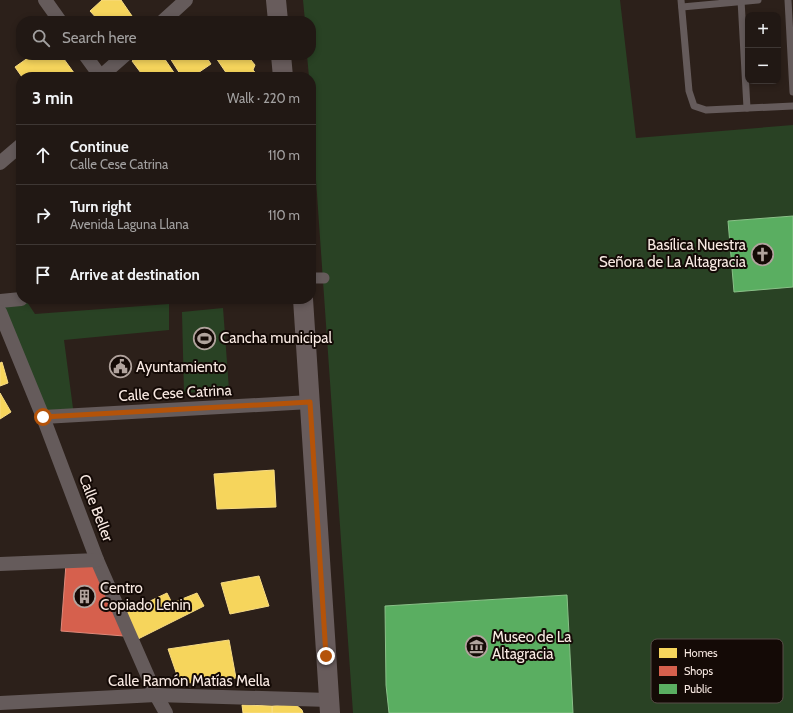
<!DOCTYPE html>
<meta charset="utf-8">
<style>
body{margin:0;font-family:Cabin,sans-serif;background:#2d2522;color:#f1f3f6}
.controls{position:absolute;right:12px;top:12px;display:grid;overflow:hidden;border-radius:8px;box-shadow:0 2px 6px #0003}
.controls button{width:36px;height:36px;display:grid;place-items:center;padding:0;border:0;border-bottom:1px solid #3e3734;background:#211814;color:#f1f3f6;font:20px sans-serif}
.stop{position:absolute;width:12px;height:12px;margin:-9px;border:3px solid #b45309;border-radius:50%;background:#fff}
.stop.end{background:#b45309;border-color:#fff;box-shadow:0 1px 4px #0008}
.list{margin:0;padding:0;list-style:none}
h2{display:flex;justify-content:space-between;align-items:center;height:52px;margin:0;padding:0 16px;font-size:17px}
h2 small{font-size:13px;font-weight:400;color:#a2a0a0}
.list li{display:grid;grid-template-columns:26px 1fr auto;gap:12px;align-items:center;box-sizing:border-box;height:60px;padding:0 16px;border-top:1px solid #3e3734}
.list b{display:block;font-size:15px;white-space:nowrap}
.list p{margin:0;font-size:13px;white-space:nowrap;color:#a2a0a0}
.list em{font-size:13px;font-style:normal;color:#a2a0a0}
.icon{flex:none;width:22px;height:22px;fill:none;stroke:currentColor;stroke-width:2;stroke-linecap:round;stroke-linejoin:round}
.map{position:relative;flex:none;width:793px;height:713px;overflow:hidden}
.search{position:absolute;background:#211814;box-shadow:0 2px 6px #0003;left:16px;top:16px;width:300px;height:44px;display:flex;align-items:center;gap:10px;box-sizing:border-box;padding:0 14px;border-radius:16px;color:#a2a0a0;font-size:15px}
.panel{position:absolute;background:#211814;box-shadow:0 2px 6px #0003;left:16px;top:72px;width:300px;height:232px;border-radius:16px}
.map>svg:first-child{display:block}
.green{fill:#294224}
.homes{fill:#f6d55c;stroke:#f7db84}
.shops{fill:#d6604d;stroke:#e0897a}
.public{fill:#5aae61;stroke:#8ac088}
.lines{fill:none;stroke-linecap:round;stroke-linejoin:round}
.service{stroke:#655b5b;stroke-width:7}
.pedestrian{stroke:#655b5b;stroke-width:11}
.minor{stroke:#655b5b;stroke-width:14}
.secondary{stroke:#685c5c;stroke-width:20}
.route{stroke:#b45309;stroke-width:5}
.labels{text-anchor:middle;dominant-baseline:central;stroke-width:4;stroke-linejoin:round;paint-order:stroke}
.poi-label{font-size:15px;fill:#f9eae3;stroke:#140a06;text-anchor:start}
.street-label{font-size:15px;fill:#f9eae3;stroke:#140a06}
.key{fill:#140a06;stroke:#594d48;stroke-width:1}
.key-label{font-size:11px;fill:#f9eae3}
</style>
<div class="map">
<svg width="793" height="713" viewBox="0 0 793 713">
<rect width="100%" height="100%" fill="#2c201a"/>
<!-- green -->
<g class="green">
<path d="M303,0h317l16,138 157,-13v588h-440l-42,-605v-31h-2l-2,-22h4v-34h-6z"/>
<path d="M25,299l10,15 134,-10v26l-105,10 10,76 -31,1 -43,-116z"/>
<path d="M223,308l6,82 -45,3 -2,-81z"/>
</g>
<!-- homes -->
<g class="homes">
<path d="M102,0h19l11,16 -6,5h-27l-9,-10z"/>
<path d="M32,55h29l16,22h-55l-7,-10z"/>
<path d="M140,55h22l15,22h-33l-12,-16z"/>
<path d="M168,55h37l6,9 -19,13h-10z"/>
<path d="M214,55h33l8,10 -2,5 6,7h-30z"/>
<path d="M2,362l6,21 -8,3v-23z"/>
<path d="M0,393l11,19 -11,7z"/>
<path d="M274,470l2,37 -59,2 -3,-35z"/>
<path d="M259,576l10,30 -39,8 -9,-31z"/>
<path d="M167,593l5,10 25,-10 7,13 -66,33 -11,-27z"/>
<path d="M229,640l7,38 -44,5 -9,-1 -6,-7 -9,-26z"/>
<path d="M295,704l7,6 1,3h-31v-7z"/>
<path d="M242,705l30,1v7h-29z"/>
</g>
<!-- shops -->
<path class="shops" d="M92,562l32,74 -63,-5 5,-67z"/>
<!-- public -->
<g class="public">
<path d="M793,216v71l-59,5 -6,-71z"/>
<path d="M567,595l6,118h-184l-3,-28 -1,-79z"/>
</g>
<g class="lines">
<!-- service -->
<g class="service">
<path d="M681,0l8,91 5,15 12,4 87,-4"/>
<path d="M741,0l6,108"/>
<path d="M788,0l5,92"/>
<path d="M682,7l76,-7"/>
</g>
<!-- pedestrian -->
<path class="pedestrian" d="M311,278h13"/>
<!-- minor -->
<g class="minor">
<path d="M45,0l15,21"/>
<path d="M163,21l23,-21"/>
<path d="M85,55l16,22"/>
<path d="M100,77l25,-22"/>
<path d="M0,163l21,-18"/>
<path d="M0,301l21,-2"/>
<path d="M0,312l43,105 54,143 59,135 10,18"/>
<path d="M43,417l267,-15"/>
<path d="M0,564l97,-4"/>
<path d="M0,703l156,-8 173,5"/>
</g>
<!-- secondary -->
<g class="secondary">
<path d="M276,0l2,21"/>
<path d="M281,55l2,22"/>
<path d="M303,299l27,414"/>
</g>
</g>
<g class="lines">
<!-- route -->
<path class="route" d="M43,417l267,-15 16,254"/>
</g>
<!-- icons -->
<defs>
<symbol id="church-ring" viewBox="-11 -11 22 22"><circle r="9.5" fill="#140a06" stroke="#b1a39d" stroke-width="1.5"/><path d="M-1.2-6h2.4v3.5h3.3v2.4h-3.3V6h-2.4V-.1h-3.3v-2.4h3.3Z" fill="#b1a39d"/></symbol>
<symbol id="stadium-ring" viewBox="-11 -11 22 22"><circle r="9.5" fill="#140a06" stroke="#b1a39d" stroke-width="1.5"/><path d="M0-5a6.5 5 0 1 0 0 10a6.5 5 0 1 0 0-10ZM-3.5-1.8h7v3.6h-7Z" fill="#b1a39d"/></symbol>
<symbol id="civic-ring" viewBox="-11 -11 22 22"><circle r="9.5" fill="#140a06" stroke="#b1a39d" stroke-width="1.5"/><path d="M-.6-6.5H3V-4.5H.6V-3L4-1V1h2V6H-6V1h2V-1L-.6-3ZM-1.2 2.5V6h2.4V2.5Z" fill="#b1a39d"/></symbol>
<symbol id="building-ring" viewBox="-11 -11 22 22"><circle r="9.5" fill="#140a06" stroke="#b1a39d" stroke-width="1.5"/><path d="M-4-6H4V6H1V3H-1V6H-4ZM-2.5-4.3h1.7v1.8h-1.7ZM.8-4.3h1.7v1.8H.8ZM-2.5-1h1.7V.8h-1.7ZM.8-1h1.7V.8H.8Z" fill="#b1a39d"/></symbol>
<symbol id="museum-ring" viewBox="-11 -11 22 22"><circle r="9.5" fill="#140a06" stroke="#b1a39d" stroke-width="1.5"/><path d="M0-6L6-3V-2H-6V-3ZM-5-1h2V3h-2ZM-1-1h2V3h-2ZM3-1h2V3H3ZM-6 4H6V6H-6Z" fill="#b1a39d"/></symbol>
</defs>
<g fill-rule="evenodd">
<use href="#church-ring" x="750" y="242" width="25" height="25"/>
<use href="#stadium-ring" x="192" y="326" width="25" height="25"/>
<use href="#civic-ring" x="108" y="354" width="25" height="25"/>
<use href="#building-ring" x="72" y="584" width="25" height="25"/>
<use href="#museum-ring" x="464" y="634" width="25" height="25"/>
</g>
<g class="labels">
<!-- poi labels -->
<g class="poi-label">
<text x="746" y="245" text-anchor="end">Basílica Nuestra<tspan x="746" dy="17">Señora de La Altagracia</tspan></text>
<text x="220" y="338">Cancha municipal</text>
<text x="136" y="367">Ayuntamiento</text>
<text x="100" y="588">Centro<tspan x="100" dy="17">Copiado Lenin</tspan></text>
<text x="492" y="637">Museo de La<tspan x="492" dy="17">Altagracia</tspan></text>
</g>
<!-- street labels -->
<g class="street-label">
<text transform="translate(175 393) rotate(-3)">Calle Cese Catrina</text>
<text transform="translate(96 508) rotate(69)">Calle Beller</text>
<text x="189" y="681">Calle Ramón Matías Mella</text>
</g>
</g>
<!-- legend -->
<rect x="651" y="639" width="132" height="64" rx="6" class="key"/>
<rect x="659" y="648" width="18" height="10" fill="#f6d55c"/>
<rect x="659" y="666" width="18" height="10" fill="#d6604d"/>
<rect x="659" y="684" width="18" height="10" fill="#5aae61"/>
<g class="key-label">
<text x="684" y="657">Homes</text>
<text x="684" y="675">Shops</text>
<text x="684" y="693">Public</text>
</g>
</svg>
<div class="controls">
<button>+</button>
<button>−</button>
</div>
<div class="stop" style="left:43px;top:417px"></div>
<div class="stop end" style="left:326px;top:656px"></div>
<div class="search"><svg class="icon" aria-label="search" viewBox="0 0 24 24"><circle cx="10" cy="10" r="6"/><path d="M15 15l6 6"/></svg>Search here</div>
<section class="panel">
<h2>3 min<small>Walk · 220 m</small></h2>
<ul class="list">
<li><svg class="icon" aria-label="ahead" viewBox="0 0 24 24"><path d="M12 20V5M6 11l6-6 6 6"/></svg><div><b>Continue</b><p>Calle Cese Catrina</p></div><em>110 m</em></li>
<li><svg class="icon" aria-label="right" viewBox="0 0 24 24"><path d="M7 20v-9h11M14 6l5 5-5 5"/></svg><div><b>Turn right</b><p>Avenida Laguna Llana</p></div><em>110 m</em></li>
<li><svg class="icon" aria-label="arrive" viewBox="0 0 24 24"><path d="M6 21V4h12l-3 4 3 4H6"/></svg><div><b>Arrive at destination</b></div></li>
</ul>
</section>
</div>
